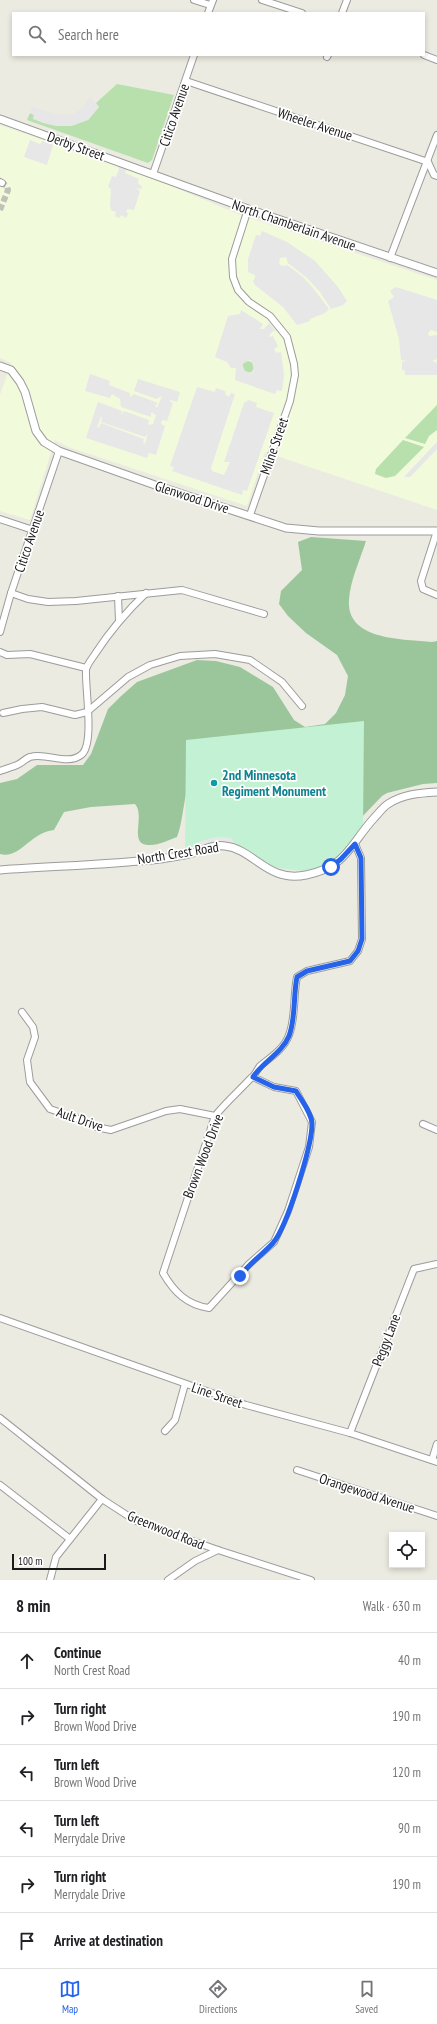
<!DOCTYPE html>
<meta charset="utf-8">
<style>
body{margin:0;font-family:"PT Sans Narrow",sans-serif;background:#f6f6f6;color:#202124}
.controls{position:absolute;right:12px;bottom:12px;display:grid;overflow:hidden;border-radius:0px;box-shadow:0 2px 6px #0003}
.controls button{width:36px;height:36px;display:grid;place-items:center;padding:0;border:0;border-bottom:1px solid #e0e0e0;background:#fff;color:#202124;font:20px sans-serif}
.scale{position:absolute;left:12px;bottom:10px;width:94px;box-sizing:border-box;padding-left:4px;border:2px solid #1b1b1b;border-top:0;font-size:11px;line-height:14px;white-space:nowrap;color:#1b1b1b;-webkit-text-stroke:3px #fff;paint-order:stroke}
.stop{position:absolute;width:12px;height:12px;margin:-9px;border:3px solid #2563eb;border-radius:50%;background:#fff}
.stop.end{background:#2563eb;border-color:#fff;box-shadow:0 1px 4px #0008}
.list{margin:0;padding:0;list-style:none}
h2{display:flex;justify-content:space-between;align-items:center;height:52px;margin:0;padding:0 16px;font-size:17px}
h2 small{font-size:13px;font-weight:400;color:#757577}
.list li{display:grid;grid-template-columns:26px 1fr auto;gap:12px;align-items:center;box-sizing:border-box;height:56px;padding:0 16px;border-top:1px solid #e0e0e0}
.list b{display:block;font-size:15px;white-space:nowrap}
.list p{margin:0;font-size:13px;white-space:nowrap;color:#757577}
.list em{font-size:13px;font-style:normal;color:#757577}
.icon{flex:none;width:22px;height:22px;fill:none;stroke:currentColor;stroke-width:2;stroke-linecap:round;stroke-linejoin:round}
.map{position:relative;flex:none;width:437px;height:1580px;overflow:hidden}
.search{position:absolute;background:#fff;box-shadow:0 2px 6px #0003;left:12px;right:12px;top:12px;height:44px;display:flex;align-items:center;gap:10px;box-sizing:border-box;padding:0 14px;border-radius:0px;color:#757577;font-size:15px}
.sheet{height:388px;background:#fff}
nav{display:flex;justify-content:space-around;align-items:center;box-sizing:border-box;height:56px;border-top:1px solid #e0e0e0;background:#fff;font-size:11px;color:#757577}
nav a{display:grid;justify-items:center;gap:2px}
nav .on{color:#2563eb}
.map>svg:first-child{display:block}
.education{fill:#f1fadb}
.grass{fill:#b7e0ac}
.forest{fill:#9bc69b}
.park{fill:#c2f2d3}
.parking{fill:#e7e7e7;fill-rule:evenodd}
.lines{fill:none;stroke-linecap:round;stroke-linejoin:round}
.minor-tunnel{stroke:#c1c1b9;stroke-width:6;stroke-dasharray:6 3;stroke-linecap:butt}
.minor-casing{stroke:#9c9c9c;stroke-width:8}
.tertiary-casing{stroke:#9c9c9c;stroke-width:9}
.minor{stroke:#fff;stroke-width:6}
.tertiary{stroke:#fff;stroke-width:7}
.route{stroke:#2563eb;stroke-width:5}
.culture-dot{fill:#0f9aa8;stroke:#fff;stroke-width:1.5}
.labels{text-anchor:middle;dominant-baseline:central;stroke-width:3.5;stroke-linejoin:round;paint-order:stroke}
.street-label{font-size:14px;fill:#1b1b1b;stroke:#fff}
.culture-label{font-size:14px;font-weight:bold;fill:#0d838f;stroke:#fff;text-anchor:start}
</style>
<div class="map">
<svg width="437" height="1580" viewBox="0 0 437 1580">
<rect width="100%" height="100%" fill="#ebebe1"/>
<!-- education -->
<path class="education" d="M0,125l143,49 95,40 199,66v230l-172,-58 -18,54 -179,-59 -13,-7 -25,80 -30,-9v-116l11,-32 -11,-5z"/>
<!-- grass -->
<g class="grass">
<path d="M117,84l57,11 -22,65 -4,3 -121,-43 3,-7 4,2 -1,4 55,1 11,-13 -3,-4z"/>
<circle cx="248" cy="367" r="6"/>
<path d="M437,405v25l-8,6 -4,8 -20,-6z"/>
<path d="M403,440l21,7 -29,29 -9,2 -11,-4 1,-5z"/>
</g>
<!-- forest -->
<path class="forest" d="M311,537l55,4c-6,19 -16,40 -17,59 -3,41 55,39 83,42l5,-1v142l-14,1 -36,9 -5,3 -23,24 -171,-33c-5,16 -5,34 -11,50 -8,3 -18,8 -27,8 -23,1 -4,-29 -15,-41l-44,3 -27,5 -10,18c-25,3 -33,29 -54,24v-71l17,-4 20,-14h46l8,-11 17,-45 12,-12 17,-15 60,-22 19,1 24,6 33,20 21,33 11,7 20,-3 11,-11 9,-18 3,-19 -11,-21 -31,-22 -18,-17 -9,-12 2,-13 21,-21 -4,-28z"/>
<!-- park -->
<path class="park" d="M364,721l-1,105 -25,30 -12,9 -10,4 -13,2 -24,-3 -9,-2 -38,-25 -14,-4 -20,5 -5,7 -8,2 1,-111z"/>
<!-- parking -->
<g class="parking">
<path d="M90,97l9,10 -11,13 -16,6h-16l-13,-3 -10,-4 1,-4 -4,-2 2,-6 28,8 13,-1 10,-6z"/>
<path d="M30,140l10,4 2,-3 11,4 -6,20 -23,-8z"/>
<path d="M117,165l10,3 -2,5 14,6 -1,5 4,2 -1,3 -5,-1 4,3 -6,19 -6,-1 -2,2 2,3 -2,4 -5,-3 -2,3 -4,-2 1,-4 -5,-2 -1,-6 1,-15 -3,-2 4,-11 4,1 3,-8z"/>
<path d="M262,231l25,11 28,19 23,26 9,14 -4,4 -12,4 -11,-17 -13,-14 -19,-15 -2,-6 -6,1 -1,4 1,3 3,1 4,-1 16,12 10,11 16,21 -4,4 -15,6v2l-13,4 -14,-18 -28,-22 -2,-4 2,-3v-3l-7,-3v-13l8,-24 4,1z"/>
<path d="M396,287l41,13v32l-6,-2 -3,3 1,3 8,-1v24l-5,2 5,2v12h-32v-4l-3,-1v-8l5,-1 -6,-1 -2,-21 -11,-38 6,-4 -4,-6z"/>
<path d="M241,310l22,14 -3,5h4l5,-6 7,8h-3l-5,6 5,-1 5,10 -4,3 2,4 5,-1 3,23 -2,16 -5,-1 -2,4 -40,-14 1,-12h-5l-4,-6 -12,-5 13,-41 12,-2zM250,360l2,2 2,9 -3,2 -6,-2 -3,-7z"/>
<path d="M90,374l20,7 -1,4 21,8v4l4,-3 24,9 -3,3 2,2 5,-12 -6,3 -22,-8 4,-12 42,13 -3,10 -6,-2 -2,1 4,2 -6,18 -5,-1 -1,4 4,2 -9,29 -7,-2 -2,5 -61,-20 12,-36 24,9 -1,4 3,-4 25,9 -1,5 5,-1 3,-9 -5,-3v5l-30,-10 -1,-8 -8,-5 -2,4 -25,-7zM101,416l1,2 -1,4 44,15 3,-4 -3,11 -2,-1 1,-4 -43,-16 -2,4 -2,1z"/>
<path d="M197,387l18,5 1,-4 9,3 1,5 1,-1 2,2 2,-4 4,1 -24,74 1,3 12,4 6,-13h-6l20,-59 5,-3 8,3 -1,4 18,6 -27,78 -4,-1 -1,5 -70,-24 2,-4 -4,-1z"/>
<path d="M437,442v7l-27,28h-6z"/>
<path d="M218,837l13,1 4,6 -19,-2 -21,5 3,-5z"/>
</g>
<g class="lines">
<!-- minor-tunnel -->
<path class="minor-tunnel" d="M0,210l8,-20 -1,-4 -5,-3"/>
<defs>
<g id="minor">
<path d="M194,0l16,5"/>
<path d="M262,0l40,13"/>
<path d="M208,13l5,-13"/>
<path d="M342,13l5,-13"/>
<path d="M424,55l13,5"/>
<path d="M327,57l1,-2"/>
<path d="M186,81l242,81 6,13 3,1"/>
<path d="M153,174l41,-119"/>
<path d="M0,182l2,1"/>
<path d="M248,209l-16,50 1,18 5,13 11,12 21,14 17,21 7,27 1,11 -5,26 -40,114"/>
<path d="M390,258l47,-123"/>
<path d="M0,519l33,11"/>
<path d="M437,531l-16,50 2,8 14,6"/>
<path d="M11,593l17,6 20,3 28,-1 106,-11 82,24"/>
<path d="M118,596l1,25"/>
<path d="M0,632l11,-39 48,-142"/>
<path d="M0,652l7,3 23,-1 56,14"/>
<path d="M3,713l19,-4 20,-2 33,8 12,-3 41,-35 22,-12 30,-9 35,-2 35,6 32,22 20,24"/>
<path d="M0,771c6,-2 12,-4 17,-6 5,-2 9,-7 13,-8 16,-5 37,9 51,-2 14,-10 4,-66 5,-85 1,-6 6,-11 9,-16 15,-23 31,-42 51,-61"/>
<path d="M22,1012l11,15 2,10 -8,23 3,22 20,27 26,9 20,9 15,3 55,-19 14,-2 35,7"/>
<path d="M253,1077l21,10 22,4 16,31 -3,25 -21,64 -14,31 -25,22 -40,44c-22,-3 -35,-16 -46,-35l52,-157c11,-14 24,-25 36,-38 4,-3 6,-8 9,-12 11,-9 24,-17 29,-31 7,-18 4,-39 8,-58l10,-6 43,-10 8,-10 4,-12 -1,-81 -6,-14"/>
<path d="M423,1124l14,6"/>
<path d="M0,1318l246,87 104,28 87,29"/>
<path d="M0,1418l102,81 34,22 82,29 93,30"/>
<path d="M165,1431l10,-11 10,-36"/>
<path d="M350,1433l64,-164 23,-5"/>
<path d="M432,1460l5,-16"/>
<path d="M297,1470l140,46"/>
<path d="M0,1485l70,54"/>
<path d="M50,1580l6,-23 46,-58"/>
<path d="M168,1580l27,-19 23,-11"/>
</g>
<g id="tertiary">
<path d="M0,119l248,90 189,64"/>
<path d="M0,366l11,4 9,12 5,10 11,39 8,11 15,9 96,34 131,43 33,3h118"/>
<path d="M0,870c53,-4 107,-5 160,-11 11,-2 23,-3 33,-6 11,-3 21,-9 32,-7 29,3 42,37 81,29 41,-8 44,-31 69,-58 4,-4 8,-10 13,-13 15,-10 32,-11 49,-12"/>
</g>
</defs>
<!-- minor casing -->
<use href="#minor" class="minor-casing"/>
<!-- tertiary casing -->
<use href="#tertiary" class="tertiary-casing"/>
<!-- minor -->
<use href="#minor" class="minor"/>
<!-- tertiary -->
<use href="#tertiary" class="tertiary"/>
</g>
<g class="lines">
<!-- route -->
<path class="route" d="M240,1276c10,-13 22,-21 33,-33 14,-16 39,-97 39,-119 0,-11 -11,-24 -16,-33l-22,-4 -21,-10c10,-15 29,-24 36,-41 7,-18 4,-40 8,-59l10,-6 43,-10 8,-10 4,-12 -1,-81 -6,-14 -14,15 -10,8"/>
</g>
<!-- markers -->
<circle class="culture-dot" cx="214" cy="783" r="4"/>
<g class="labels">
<!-- street labels -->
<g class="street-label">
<text transform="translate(174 115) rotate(-71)">Citico Avenue</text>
<text transform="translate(315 124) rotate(18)">Wheeler Avenue</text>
<text transform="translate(76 146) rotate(20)">Derby Street</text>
<text transform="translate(294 225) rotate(19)">North Chamberlain Avenue</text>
<text transform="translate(274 446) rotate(-71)">Milne Street</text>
<text transform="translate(192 497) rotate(18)">Glenwood Drive</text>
<text transform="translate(29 541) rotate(-71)">Citico Avenue</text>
<text transform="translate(178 853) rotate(-9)">North Crest Road</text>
<text transform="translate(80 1119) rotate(19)">Ault Drive</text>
<text transform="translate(203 1156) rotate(-69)">Brown Wood Drive</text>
<text transform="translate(386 1340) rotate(-69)">Peggy Lane</text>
<text transform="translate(217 1395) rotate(19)">Line Street</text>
<text transform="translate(367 1493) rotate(18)">Orangewood Avenue</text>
<text transform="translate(166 1530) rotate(22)">Greenwood Road</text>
</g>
<!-- culture labels -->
<g class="culture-label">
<text x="222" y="775">2nd Minnesota<tspan x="222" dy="16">Regiment Monument</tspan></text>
</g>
</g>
</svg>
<div class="controls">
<button><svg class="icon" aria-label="locate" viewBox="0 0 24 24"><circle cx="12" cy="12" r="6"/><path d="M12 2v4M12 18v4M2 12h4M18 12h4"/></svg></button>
</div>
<div class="scale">100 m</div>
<div class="stop" style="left:331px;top:867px"></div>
<div class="stop end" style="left:240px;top:1276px"></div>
<div class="search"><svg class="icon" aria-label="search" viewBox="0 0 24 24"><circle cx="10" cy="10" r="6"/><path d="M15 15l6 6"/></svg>Search here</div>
</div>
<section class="sheet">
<h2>8 min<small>Walk · 630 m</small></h2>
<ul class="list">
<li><svg class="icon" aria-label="ahead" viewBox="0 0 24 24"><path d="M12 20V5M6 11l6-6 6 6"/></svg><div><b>Continue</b><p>North Crest Road</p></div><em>40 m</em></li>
<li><svg class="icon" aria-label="right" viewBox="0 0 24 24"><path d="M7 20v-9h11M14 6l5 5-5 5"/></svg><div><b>Turn right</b><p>Brown Wood Drive</p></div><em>190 m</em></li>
<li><svg class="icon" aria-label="left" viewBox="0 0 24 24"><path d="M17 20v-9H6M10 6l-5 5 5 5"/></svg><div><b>Turn left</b><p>Brown Wood Drive</p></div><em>120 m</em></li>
<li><svg class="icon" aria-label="left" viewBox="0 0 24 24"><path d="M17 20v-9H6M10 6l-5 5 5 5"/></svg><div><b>Turn left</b><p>Merrydale Drive</p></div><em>90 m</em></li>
<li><svg class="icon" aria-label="right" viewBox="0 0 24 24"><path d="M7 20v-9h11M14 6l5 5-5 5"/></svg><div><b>Turn right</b><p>Merrydale Drive</p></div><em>190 m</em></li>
<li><svg class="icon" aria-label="arrive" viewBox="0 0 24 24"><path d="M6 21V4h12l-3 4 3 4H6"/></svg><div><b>Arrive at destination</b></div></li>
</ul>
</section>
<nav>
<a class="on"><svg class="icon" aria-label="map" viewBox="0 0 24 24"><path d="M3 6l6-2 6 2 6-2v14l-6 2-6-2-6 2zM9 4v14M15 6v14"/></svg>Map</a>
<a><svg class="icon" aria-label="directions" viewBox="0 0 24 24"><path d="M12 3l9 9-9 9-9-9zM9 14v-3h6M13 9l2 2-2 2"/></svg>Directions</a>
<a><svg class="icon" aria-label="saved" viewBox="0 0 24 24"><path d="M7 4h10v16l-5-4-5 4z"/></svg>Saved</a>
</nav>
